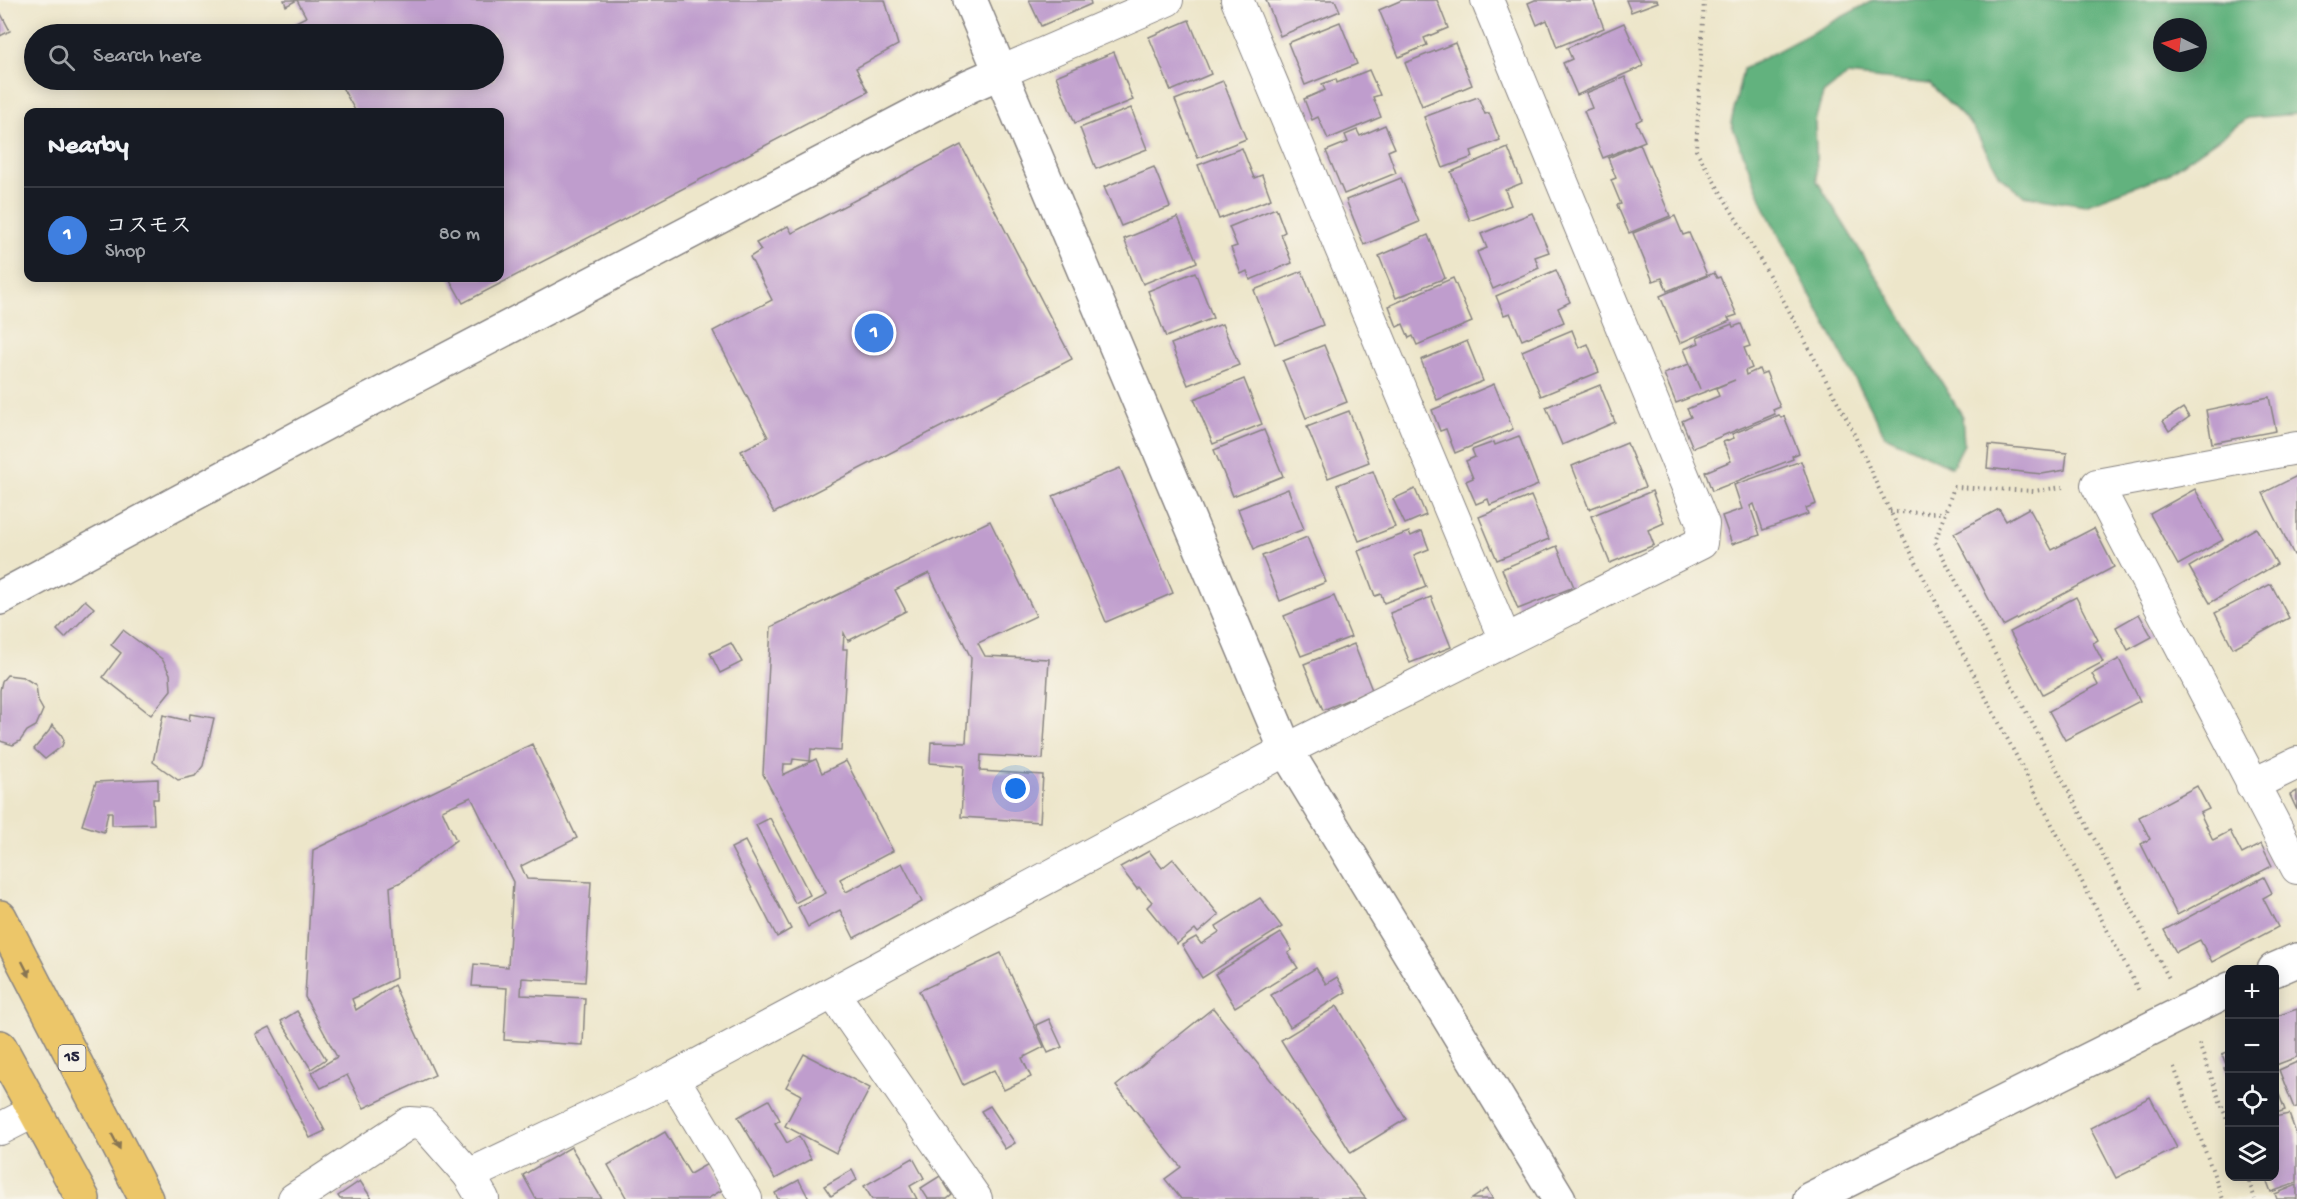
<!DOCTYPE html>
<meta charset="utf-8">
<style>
body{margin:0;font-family:"Gochi Hand","Klee One",sans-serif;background:#20242c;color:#f1f3f6}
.controls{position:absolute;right:18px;bottom:18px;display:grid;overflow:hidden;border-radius:12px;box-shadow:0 3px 15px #0003}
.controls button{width:54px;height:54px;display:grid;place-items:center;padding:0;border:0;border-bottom:2px solid #363941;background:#171b24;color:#f1f3f6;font:30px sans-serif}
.compass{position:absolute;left:2153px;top:18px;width:54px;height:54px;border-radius:50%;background:#171b24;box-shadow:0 3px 15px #0003;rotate:276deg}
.you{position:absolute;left:1016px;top:789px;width:21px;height:21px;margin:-15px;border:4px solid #fff;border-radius:50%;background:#1a73e8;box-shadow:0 0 0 9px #1a73e833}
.badge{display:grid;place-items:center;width:39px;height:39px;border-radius:50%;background:#d1495b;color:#fff;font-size:20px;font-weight:700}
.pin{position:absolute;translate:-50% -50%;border:3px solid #fff;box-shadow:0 2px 6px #0006}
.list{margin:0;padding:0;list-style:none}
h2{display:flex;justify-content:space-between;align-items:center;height:78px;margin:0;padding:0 24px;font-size:26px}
h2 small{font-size:20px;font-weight:400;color:#9ea1a6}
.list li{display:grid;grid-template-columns:39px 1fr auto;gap:18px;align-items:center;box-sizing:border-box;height:96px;padding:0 24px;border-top:2px solid #363941}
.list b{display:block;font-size:22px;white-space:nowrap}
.list p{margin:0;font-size:20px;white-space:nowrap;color:#9ea1a6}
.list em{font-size:20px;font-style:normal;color:#9ea1a6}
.icon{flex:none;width:33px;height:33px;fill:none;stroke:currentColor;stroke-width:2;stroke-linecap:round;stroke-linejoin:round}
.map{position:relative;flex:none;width:2297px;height:1199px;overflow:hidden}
.search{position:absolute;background:#171b24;box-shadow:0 3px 15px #0003;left:24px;top:24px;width:480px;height:66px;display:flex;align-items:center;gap:15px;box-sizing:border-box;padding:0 21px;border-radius:33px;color:#9ea1a6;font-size:22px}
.panel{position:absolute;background:#171b24;box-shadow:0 3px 15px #0003;left:24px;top:108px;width:480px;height:174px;border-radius:12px}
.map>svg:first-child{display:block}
.forest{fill:#62b27e;stroke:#426a5c;stroke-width:1.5;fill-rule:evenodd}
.building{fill:#bf9dcd}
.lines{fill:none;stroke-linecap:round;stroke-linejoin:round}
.minor-casing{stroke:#888482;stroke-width:34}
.tertiary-casing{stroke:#888482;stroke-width:36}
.primary-casing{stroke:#888482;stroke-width:36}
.path{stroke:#888482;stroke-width:4;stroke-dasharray:1.5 4.5;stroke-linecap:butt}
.minor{stroke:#fff;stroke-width:32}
.tertiary{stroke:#fff;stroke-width:33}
.primary{stroke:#ecc669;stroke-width:33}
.oneway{fill:#877452}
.labels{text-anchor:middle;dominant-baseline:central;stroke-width:4.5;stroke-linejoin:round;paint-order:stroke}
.shield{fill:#f7f3e8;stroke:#62616f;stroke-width:1.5}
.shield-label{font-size:16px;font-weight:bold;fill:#22223b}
</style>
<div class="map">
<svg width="2297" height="1199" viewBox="0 0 2297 1199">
<rect width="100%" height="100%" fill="#f7f3e8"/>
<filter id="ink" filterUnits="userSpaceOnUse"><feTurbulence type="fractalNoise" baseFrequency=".0167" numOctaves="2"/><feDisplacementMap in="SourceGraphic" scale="12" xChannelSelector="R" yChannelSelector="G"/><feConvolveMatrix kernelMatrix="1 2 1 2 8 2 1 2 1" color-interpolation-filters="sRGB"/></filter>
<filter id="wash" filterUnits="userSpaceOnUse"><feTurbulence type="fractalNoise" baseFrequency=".008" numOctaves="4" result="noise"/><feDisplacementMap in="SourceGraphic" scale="24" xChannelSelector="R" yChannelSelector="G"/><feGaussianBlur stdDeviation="1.35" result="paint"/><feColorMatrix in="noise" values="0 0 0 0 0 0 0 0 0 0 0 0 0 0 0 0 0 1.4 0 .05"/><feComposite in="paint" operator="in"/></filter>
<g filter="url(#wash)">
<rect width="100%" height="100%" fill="#ede6ca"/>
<!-- forest -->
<path class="forest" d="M1874,0h423v114l-49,4 -82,57 -81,30 -62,-10 -23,-19 -27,-49 -43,-43 -83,-9 -24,19 -8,27 2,60 145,234 2,29 -12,23 -67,-31 -119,-225 -35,-88 12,-54zM2162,27h36v36h-36z"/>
<g id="blocks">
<!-- building -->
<g class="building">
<path d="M284,0h601l13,45 -42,23 12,24 -405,211 -14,-25h51v-166h-144l-18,-32h156v-46h-222l34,-17 -9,-17 -11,6z"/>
<path d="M1029,0h61l1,4 -50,22z"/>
<path d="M1266,0h69l5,11 -60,25z"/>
<path d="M1402,0h35l11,28 -24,10 3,7 -28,12 -20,-47z"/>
<path d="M1535,0h58l11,28 -47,19 -10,-27 -10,5 -9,-22z"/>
<path d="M1626,0h31l1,2 -27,10z"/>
<path d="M0,12l10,19 -10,5z"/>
<path d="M1189,20l22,54 -40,17 -22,-54z"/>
<path d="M1340,22l17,42 -52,21 -17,-42z"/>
<path d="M1624,23l19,43 -66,29 -14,-32 9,-4 -5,-11z"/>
<path d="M1455,43l17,42 -50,21 -17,-43z"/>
<path d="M1114,52l19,48 -58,23 -19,-47z"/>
<path d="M1369,70l11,25 -7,2 8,20 -53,22 -10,-22 -6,3 -8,-21 21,-9 -3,-6 14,-5 1,4z"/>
<path d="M1625,77l17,42 -6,3 9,19 -42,17 -19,-47 8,-3 -6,-15z"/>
<path d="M1223,81l23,58 -48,19 -23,-58z"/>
<path d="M1478,97l7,17 4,-1 11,27 -29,11 2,6 -30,11 -19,-51z"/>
<path d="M1131,108l16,41 -51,20 -16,-41z"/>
<path d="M1385,125l10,23 -7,3 8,22 -52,21 -18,-43 22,-9 -3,-7 12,-5 3,6z"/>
<path d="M1640,144l30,72 -41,17 -12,-28 4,-1 -10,-24 5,-2 -8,-20z"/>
<path d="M961,145l111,214 -298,154 -33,-62 27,-14 -55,-106 59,-31 -22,-43 11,-7 -5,-7 32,-17 4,7z"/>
<path d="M1242,148l12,30 8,-3 9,24 -52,20 -21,-54z"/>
<path d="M1508,148l14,35 -17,7 6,15 -41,16 -19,-49z"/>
<path d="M1154,167l16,40 -49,19 -17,-39z"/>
<path d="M1401,178l18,44 -55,23 -18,-45z"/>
<path d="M1276,208l9,24 -4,2 11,29 -42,17 -3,-9 -6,3 -10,-26 6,-2 -8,-19z"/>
<path d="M1532,213l17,39 -14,5 4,11 -46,21 -16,-37 10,-4 -6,-14z"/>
<path d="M1675,216l8,19 6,-2 18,42 -40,16 -5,-13 -9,3 -20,-48z"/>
<path d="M1178,217l19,45 -54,22 -19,-45z"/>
<path d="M1428,235l17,43 -49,20 -17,-42z"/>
<path d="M1556,270l14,32 -12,6 6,14 -42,18 -12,-27 -6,2 -8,-19z"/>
<path d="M1302,271l21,54 -48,19 -21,-54z"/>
<path d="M1195,272l18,46 -47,19 -18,-46z"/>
<path d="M1714,273l3,5 3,-1 17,38 -9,3 2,3 -50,22 -20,-47z"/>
<path d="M1453,278l19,44 -55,23 -4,-9 -4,2 -6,-14 -6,3 -8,-21z"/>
<path d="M1222,324l17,41 -51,20 -17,-41z"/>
<path d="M1732,324l1,3 8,-3 9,22 -6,2 8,20 -7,3 1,4 13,-6 2,5 5,-2 14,35 -7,3 2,4 -82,34 -11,-27 9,-4 -4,-8 32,-13 -3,-8 19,-8 -59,23 -12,-29 25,-10 11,25 -16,-40 15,-6 -2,-5z"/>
<path d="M1572,330l7,18 9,-4 11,28 -58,24 -19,-45z"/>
<path d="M1467,341l16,40 -46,19 -16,-40z"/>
<path d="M1324,345l23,57 -41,16 -23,-57z"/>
<path d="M1244,379l18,45 -49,20 -19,-45z"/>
<path d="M1494,384l19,45 -58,24 -9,-24 -6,2 -8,-21z"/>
<path d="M1600,385l15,37 -53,23 -16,-38z"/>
<path d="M2269,397l7,34 -64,12 -6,-33z"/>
<path d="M2183,408l6,9 -20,14 -6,-10z"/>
<path d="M1349,411l20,51 -41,16 -21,-51z"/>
<path d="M1779,415l2,3 3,-2 15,37 -7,3 1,3 -81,32 -7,-19 26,-11 -8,-19 11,-4 -2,-4z"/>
<path d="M1264,430l19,46 -50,20 -19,-46z"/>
<path d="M1519,436l19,49 -48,20 -2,-6 -12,5 -10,-23 7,-3 -7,-17 9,-4 -3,-7 22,-8 1,3z"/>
<path d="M1627,443l18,44 -56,22 -17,-43z"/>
<path d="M1989,445l78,8 -2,17 -23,4 -55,-6z"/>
<path d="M1801,461l15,43 -10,4 2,6 -45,16 -9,-26 -4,2 10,29 -28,9 -10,-28 20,-7 -8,-24z"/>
<path d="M1120,468l53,125 -67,29 -53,-126z"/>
<path d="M1373,471l22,56 -36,14 -22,-56z"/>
<path d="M2297,476v77l-3,2 -31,-62z"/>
<path d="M1288,489l16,40 -50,20 -16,-40z"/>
<path d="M1415,489l11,26 -21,9 -12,-25z"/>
<path d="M2195,489l28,51 -45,25 -28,-51z"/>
<path d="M1652,491l12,32 -16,7 6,15 -44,18 -19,-47z"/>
<path d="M1531,496l18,43 -52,21 -18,-43z"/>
<path d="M2029,508l23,42 42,-22 20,39 -111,59 -49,-93 45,-24 7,12z"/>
<path d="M990,521l46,95 -58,27 7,13 64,3 -6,100 -62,-4 -1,16 63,4 -3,47 -79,-5 3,-51 -34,-3 1,-21 35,1 5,-85 -42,-85 -34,17 11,21 -58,30 -4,-8 -1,16h4l-6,102 -30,-2 -1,12 -17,-2 -1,5h-8l-1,11 33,-16 6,14 24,-12 47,90 -53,28 6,13 56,-29 20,39 -68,36 -14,-28 -32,17 -10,-20 28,-14 -63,-119 8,-147z"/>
<path d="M2256,528l21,36 -67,39 -21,-36z"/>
<path d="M1422,531l7,18 -15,6 12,32 -42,16 -3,-9 -6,2 -17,-45 51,-19 2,4z"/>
<path d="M1307,537l19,45 -46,19 -18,-45z"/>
<path d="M1557,546l17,41 -56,22 -16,-40z"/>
<path d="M2271,584l18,34 -56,30 -18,-35z"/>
<path d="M1334,596l17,41 -50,19 -17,-40z"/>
<path d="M1431,597l20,50 -41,16 -20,-50z"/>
<path d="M2076,597l22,43 -5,3 10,19 -60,32 -33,-62z"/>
<path d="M85,600l9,8 -29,30 -8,-8z"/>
<path d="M2139,614l13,23 -24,13 -12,-23z"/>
<path d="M123,630l39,29 8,15 1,16 -20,25 -48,-38 18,-24 -10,-8z"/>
<path d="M731,643l11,19 -22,11 -10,-20z"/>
<path d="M1354,644l18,46 -49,20 -19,-46z"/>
<path d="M2119,659l21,42 -75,39 -16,-29 49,-26 -6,-11z"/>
<path d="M7,675l16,2 13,8 2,16 5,9 -7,16 -9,5 -7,10 -7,4 -13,-4v-51l2,-9z"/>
<path d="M190,714l24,4 -11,48 -8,10 -17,4 -25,-18 10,-47 26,6z"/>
<path d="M52,725l9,9 3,6 -2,6 -17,13 -11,-10 15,-18z"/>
<path d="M532,744l45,94 -56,28 6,13 64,3 -6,100 -63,-4 -1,17 64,3 -2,47 -79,-5 3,-52 -35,-2 2,-22 34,3 5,-85 -42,-85 -29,13 14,30 -53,41 -13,6 6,91 -44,21 4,11 38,-25 41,90 -71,33 -17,-33 -26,13 -9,-16 25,-15 -32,-60 8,-147z"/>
<path d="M158,779v20h-5l1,25 -42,1v-13h-4l-4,20 -22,-7 14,-43z"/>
<path d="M2197,786l12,23 -9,4 13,27 17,-9 12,23 19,-10 11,22 -95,49 -36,-71 9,-5 -11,-22z"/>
<path d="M2297,791v19l-7,-15z"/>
<path d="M770,818l40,77 -15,8 -39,-78z"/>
<path d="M745,841l46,88 -14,8 -46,-89z"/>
<path d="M1149,851l13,17 11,-9 46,56 -21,18 -3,-4 -18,15 -30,-37 5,-5 -13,-15 -2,2 -17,-22z"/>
<path d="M2264,877l8,16 -9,5 15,29 -66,35 -12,-22 -24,12 -12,-22z"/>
<path d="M1260,898l22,29 -80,51 -20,-33 14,-8 5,7 18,-12 -3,-6z"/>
<path d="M1281,933l11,17 -4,3 10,15 -63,39 -20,-33z"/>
<path d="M1001,953l43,94 -22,11 9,19 -27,13 -10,-20 -31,15 -44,-94z"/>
<path d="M1316,968l10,16 11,-7 9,15 -56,35 -19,-32z"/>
<path d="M1337,1006l69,113 -55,34 -70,-113z"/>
<path d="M1213,1008l153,191h-185l-16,-20 16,-12 -65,-81z"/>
<path d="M2297,1009v48l-21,8 -2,-4v-44z"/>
<path d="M297,1011l29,48 -15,10 -30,-48z"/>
<path d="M1049,1019l13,28 -14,6 -12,-28z"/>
<path d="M270,1027l55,104 -15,7 -54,-104z"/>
<path d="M2230,1051v31h-1l-5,-14 3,-1 -5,-13z"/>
<path d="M804,1054l66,34 -34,65 -51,-27 16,-31 -15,-8z"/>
<path d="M2297,1062v45l-3,1 -15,-38z"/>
<path d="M2277,1089l8,21 -11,4v-24z"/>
<path d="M2150,1097l27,51 -61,30 -26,-50z"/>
<path d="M769,1100l11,20 -5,3 12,20 12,-7 12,23 -36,20 -37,-62z"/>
<path d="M990,1106l25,37 -10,6 -24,-38z"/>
<path d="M2289,1114l8,22v47l-26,9 -6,-16h9v-59z"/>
<path d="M665,1132l25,42 19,-11 15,26 -17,10h-80l-19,-34z"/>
<path d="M571,1147l31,52h-66l-13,-24z"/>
<path d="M913,1158l11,20 -14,8 7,13h-45l-8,-13z"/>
<path d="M852,1170l5,10 -26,16 -7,-10z"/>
<path d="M940,1176l12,19 -5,4h-19l-7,-11z"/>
<path d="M799,1180l10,19h-31l-3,-6z"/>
<path d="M360,1181l12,18h-32l-2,-3z"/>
<path d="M2297,1185v14h-20l-2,-5z"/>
<path d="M1487,1189l6,10h-21z"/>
</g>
</g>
</g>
<g filter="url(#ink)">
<use href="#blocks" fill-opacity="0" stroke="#888482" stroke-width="1.5"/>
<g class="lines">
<defs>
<g id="minor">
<path d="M1237,0l268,640"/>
<path d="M1001,72l166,-72"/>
<path d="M2297,448l-200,37 200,383"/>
<path d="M2252,785l45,-22"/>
<path d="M833,993l143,206"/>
<path d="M673,1078l73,121"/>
<path d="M0,1129l35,-18"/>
<path d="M469,1175l204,-97 613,-328 415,-207 2,-19 -216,-524"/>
<path d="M294,1199l115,-76 15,1 45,51 14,24"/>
</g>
<g id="tertiary">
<path d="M970,0l316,750 273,449"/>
<path d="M0,598l339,-182 630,-330 32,-14"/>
<path d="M2274,970l23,-10"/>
<path d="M1810,1199l420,-210"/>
</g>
<g id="primary">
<path d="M0,917l146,282"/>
<path d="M0,1047l83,152"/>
</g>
</defs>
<!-- minor casing -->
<use href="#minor" class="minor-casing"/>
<!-- tertiary casing -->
<use href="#tertiary" class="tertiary-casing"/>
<!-- primary casing -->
<use href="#primary" class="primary-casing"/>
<!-- path -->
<g class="path">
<path d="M1704,0l-8,150 84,144 70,131 28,62 58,115 204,391"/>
<path d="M2063,487l-29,4 -80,-4 -19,55 235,438"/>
<path d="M1890,512l55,1"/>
<path d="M2199,1044l31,84"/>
<path d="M2174,1067l49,132"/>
<path d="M2247,1176l8,23"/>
</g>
<!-- minor -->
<use href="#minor" class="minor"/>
<!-- tertiary -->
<use href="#tertiary" class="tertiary"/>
<!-- primary -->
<use href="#primary" class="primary"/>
</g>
<!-- one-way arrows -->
<defs><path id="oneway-solid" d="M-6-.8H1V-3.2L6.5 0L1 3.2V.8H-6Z" transform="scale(1.5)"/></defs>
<g class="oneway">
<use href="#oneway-solid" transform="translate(26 969) rotate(63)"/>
<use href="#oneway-solid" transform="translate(116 1142) rotate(62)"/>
</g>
</g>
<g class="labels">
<!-- shield labels -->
<rect class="shield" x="58.5" y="1045" width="27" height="26" rx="4.5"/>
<g class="shield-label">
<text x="72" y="1058">15</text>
</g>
</g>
</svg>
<div class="controls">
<button>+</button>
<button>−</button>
<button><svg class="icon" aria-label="locate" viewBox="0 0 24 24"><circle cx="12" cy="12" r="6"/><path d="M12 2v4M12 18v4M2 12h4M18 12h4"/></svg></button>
<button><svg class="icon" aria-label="layers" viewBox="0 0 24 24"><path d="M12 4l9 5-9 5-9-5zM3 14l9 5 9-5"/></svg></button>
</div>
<svg class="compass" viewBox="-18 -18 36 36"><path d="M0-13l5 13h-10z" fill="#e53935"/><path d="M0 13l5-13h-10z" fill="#9ea1a6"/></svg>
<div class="you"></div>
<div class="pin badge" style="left:874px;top:333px;background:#3f7fe0">1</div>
<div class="search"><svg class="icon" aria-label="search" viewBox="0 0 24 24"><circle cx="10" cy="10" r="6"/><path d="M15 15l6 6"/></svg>Search here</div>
<section class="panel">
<h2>Nearby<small></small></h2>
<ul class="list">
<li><span class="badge" style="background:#3f7fe0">1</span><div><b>コスモス</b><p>Shop</p></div><em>80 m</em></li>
</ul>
</section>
</div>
